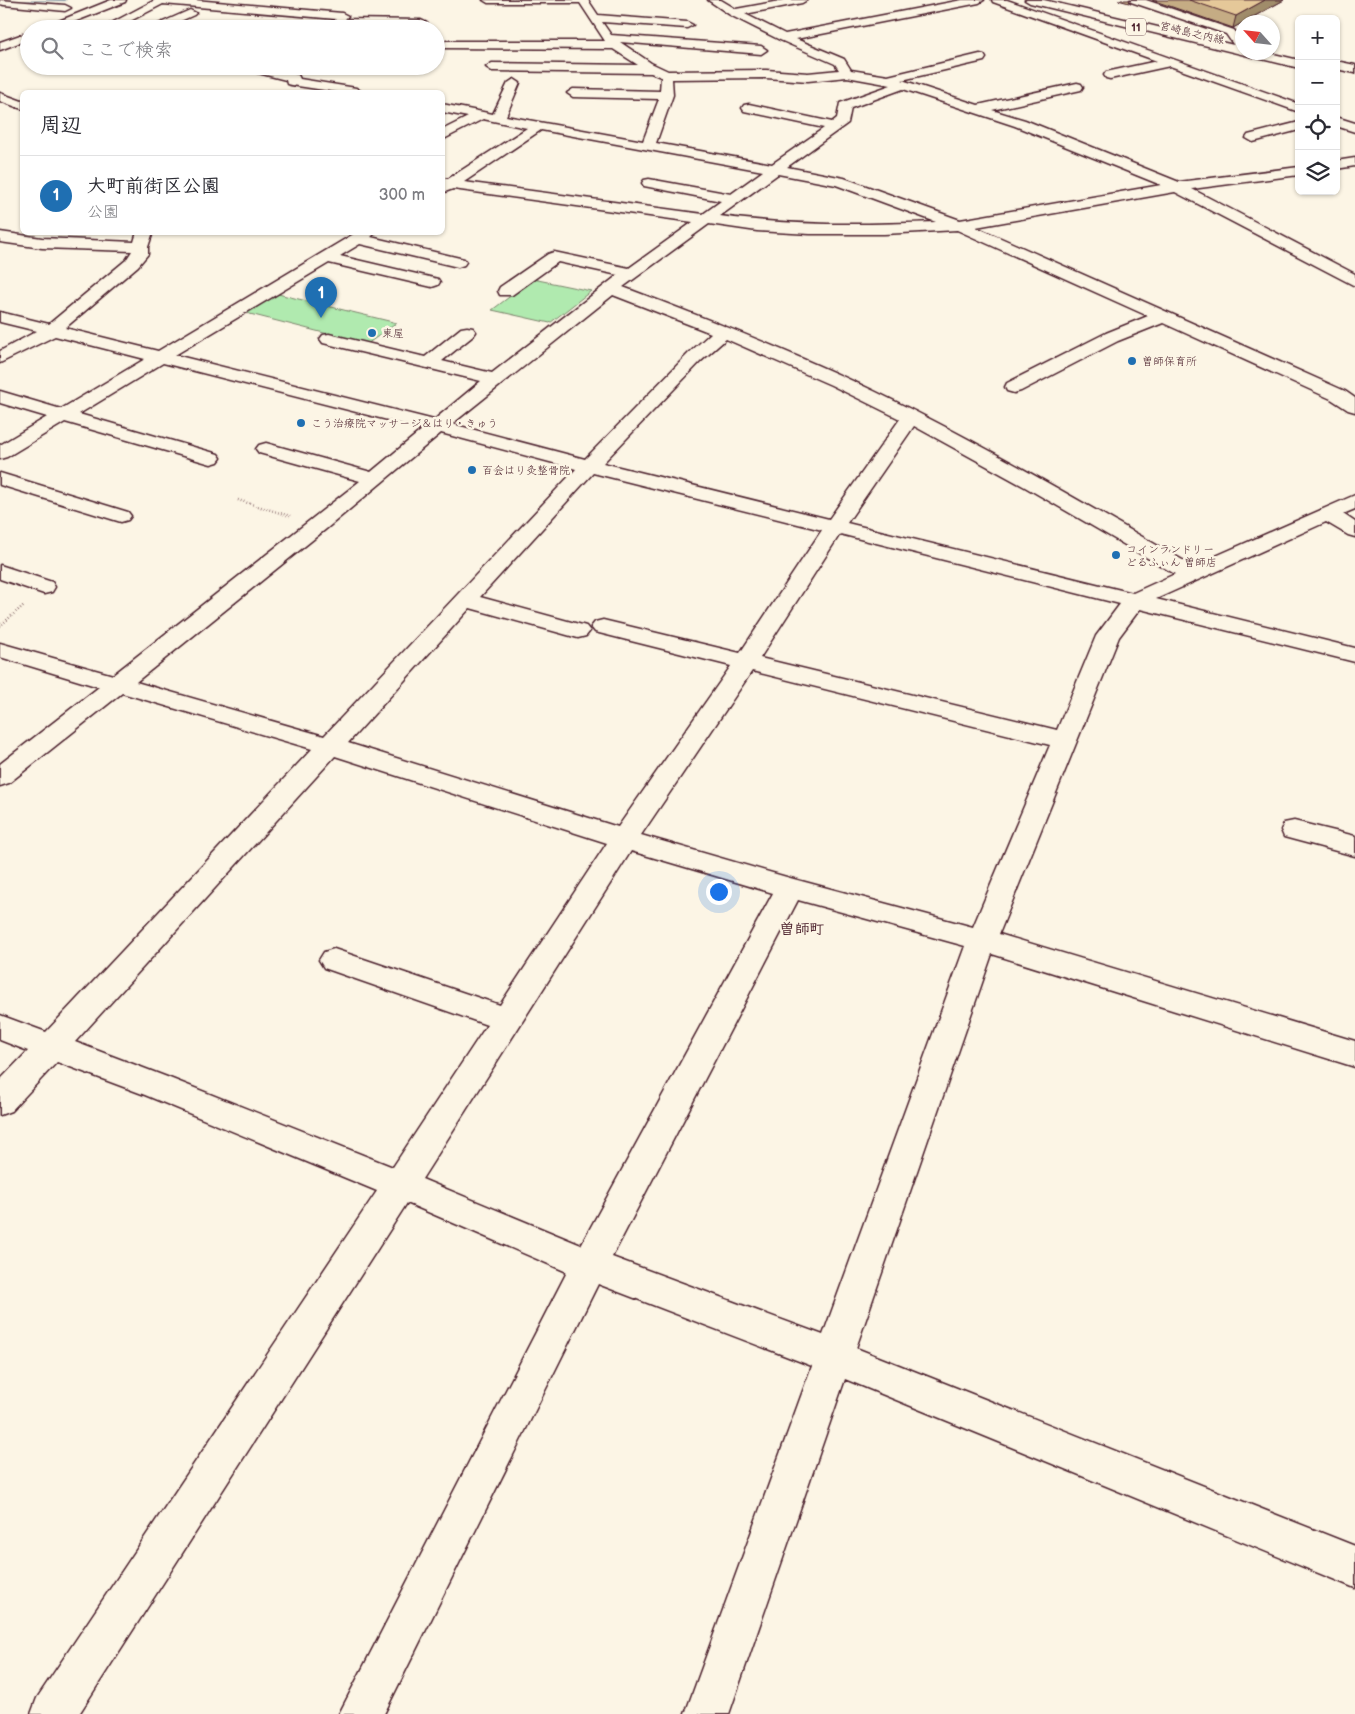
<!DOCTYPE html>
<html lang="ja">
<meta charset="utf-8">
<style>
body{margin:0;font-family:"Balsamiq Sans","Klee One",sans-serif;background:#f2f2f3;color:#2b2b33}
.controls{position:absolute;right:15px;top:15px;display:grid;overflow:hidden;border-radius:8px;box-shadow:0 1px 4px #0004}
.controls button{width:45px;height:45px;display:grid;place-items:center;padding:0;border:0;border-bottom:1px solid #e1e1e2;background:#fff;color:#2b2b33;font:25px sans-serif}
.compass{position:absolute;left:1235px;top:15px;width:45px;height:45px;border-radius:50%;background:#fff;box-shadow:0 1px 4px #0004;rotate:297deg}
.you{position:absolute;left:718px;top:891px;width:18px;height:18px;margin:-12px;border:4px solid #fff;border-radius:50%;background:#1a73e8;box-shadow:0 0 0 8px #1a73e833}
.badge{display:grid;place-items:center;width:32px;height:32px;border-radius:50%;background:#1f6fb2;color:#fff;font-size:16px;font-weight:700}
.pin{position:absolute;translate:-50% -41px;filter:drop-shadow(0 1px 2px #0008)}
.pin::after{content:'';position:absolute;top:26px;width:18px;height:15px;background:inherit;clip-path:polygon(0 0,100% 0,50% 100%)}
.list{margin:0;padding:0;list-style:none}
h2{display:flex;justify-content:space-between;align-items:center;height:65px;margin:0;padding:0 20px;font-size:21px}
h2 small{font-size:16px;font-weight:400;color:#7c7c81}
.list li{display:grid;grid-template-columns:32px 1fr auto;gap:15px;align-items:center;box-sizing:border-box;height:80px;padding:0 20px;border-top:1px solid #e1e1e2}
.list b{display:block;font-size:19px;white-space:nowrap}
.list p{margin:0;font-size:16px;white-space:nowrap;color:#7c7c81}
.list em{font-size:16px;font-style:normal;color:#7c7c81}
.icon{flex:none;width:28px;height:28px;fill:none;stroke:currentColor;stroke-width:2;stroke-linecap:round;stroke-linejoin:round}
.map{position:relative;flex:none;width:1355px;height:1714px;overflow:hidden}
.search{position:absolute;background:#fff;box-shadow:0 1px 4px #0004;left:20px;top:20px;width:425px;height:55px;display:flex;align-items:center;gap:12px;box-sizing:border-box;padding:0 18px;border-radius:28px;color:#7c7c81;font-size:19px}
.panel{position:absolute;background:#fff;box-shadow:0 1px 4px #0004;left:20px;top:90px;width:425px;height:145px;border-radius:8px}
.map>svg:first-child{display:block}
.green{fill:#b0eaaf;stroke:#7d846d}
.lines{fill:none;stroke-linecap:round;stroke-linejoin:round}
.stream{fill:#698396;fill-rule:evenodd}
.minor-casing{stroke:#4a1f2b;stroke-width:3}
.major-casing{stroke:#4a1f2b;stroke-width:3}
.path{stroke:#4a1f2b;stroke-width:2.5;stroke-dasharray:0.5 2.5;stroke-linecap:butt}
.minor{fill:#fcf5e5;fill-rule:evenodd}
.major{fill:#fcf5e5;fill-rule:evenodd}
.wall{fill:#c5ac84;stroke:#4a1f2b}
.shaded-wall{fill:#a08c6b;stroke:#4a1f2b}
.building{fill:#e5c899;stroke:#4a1f2b}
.poi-dot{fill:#1f6fb2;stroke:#fcf5e5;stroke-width:2}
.labels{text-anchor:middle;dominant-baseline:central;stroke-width:5;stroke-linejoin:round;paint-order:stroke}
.shield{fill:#fcf5e5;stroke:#7f5f63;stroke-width:1}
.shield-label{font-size:11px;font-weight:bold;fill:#4a1f2b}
.far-street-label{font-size:11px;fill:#4a1f2b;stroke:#fcf5e5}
.far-poi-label{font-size:11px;fill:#4a1f2b;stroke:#fcf5e5;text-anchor:start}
.quarter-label{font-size:15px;font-weight:bold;fill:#4a1f2b;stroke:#fcf5e5}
</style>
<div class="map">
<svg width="1355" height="1714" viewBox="0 0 1355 1714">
<rect width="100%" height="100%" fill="#fcf5e5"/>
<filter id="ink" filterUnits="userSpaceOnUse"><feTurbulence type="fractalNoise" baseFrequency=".02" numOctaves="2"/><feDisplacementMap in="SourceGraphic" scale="10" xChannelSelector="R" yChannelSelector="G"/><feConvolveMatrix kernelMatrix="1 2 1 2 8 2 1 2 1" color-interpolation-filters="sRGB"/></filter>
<g filter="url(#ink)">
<!-- green -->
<g class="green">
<path d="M533,279l58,12 -41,32 -58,-13z"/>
<path d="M278,294l119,29 -30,21 -121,-31z"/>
</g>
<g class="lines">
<!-- stream -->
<path class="stream" d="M9,0h58l-2,1z"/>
<defs>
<g id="minor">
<path d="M0,0l65,5 6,3 -6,3 -61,-6 -4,-1z"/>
<path d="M111,0h15l-1,2 -69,27h-17z"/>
<path d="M155,0h40l147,13 6,3 -3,3 76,1 6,3 -6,3 -83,-1 -6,-3 4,-3 -173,-15 -48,25h-10l-1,-2z"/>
<path d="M483,0h105l10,15 89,7 6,3 -6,3 -85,-6 9,13 150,11 6,4 -6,4 -141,-12 31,21 17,8 98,-1 42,3 31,-3 -4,-6 -55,-24 -50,-25 -22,-15h13l15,9 49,-9h22l-5,3 -57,11 40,20 177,-34h22l-5,3 -183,36 48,20 7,11 37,6 92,-22 4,1 2,3 -2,3 -82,19 76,25 99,-22 4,1 2,3 -2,3 -89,20 33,10 154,62 120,-15v8l-107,14 163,85v12l-180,-94 -199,35 369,164 10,7v14l-7,-2 -17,-11 -168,-76 -45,18 -97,50 -7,2 -7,-2 -2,-4 2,-4 99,-50 42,-17 -191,-86 -73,4h-74l-53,-3 -48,-7 -86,63c85,32 169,65 251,104 110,53 214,115 319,175l162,-71v14l-12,5 12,8v15l-7,-2 -22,-13 -170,77 199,49v14l-215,-53 -21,28 -120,297 356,107v26l-363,-113 -136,394 499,198v42l-510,-209 -116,335h-44l127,-348 -214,-82 -214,430h-45l228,-442 -160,-69 -328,511h-48l6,-16 340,-507 -232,-96 -88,-33 -46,49 -11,4v-35l28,-29 -28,-11v-25l46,17 266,-283 -190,-56 -113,90 -9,3v-22l99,-77 -99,-30v-14l113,32 247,-194 -101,-28 -3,-4 3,-4 7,-2 105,29 52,-43 -260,-66 -84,51 139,40 3,4 -3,4 -7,2 -7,-2 -139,-40 -58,35 -7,2v-14l47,-28 -47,-14v-12l61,18 84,-50 -90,-23 -55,27v-12l37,-20 -37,-9v-10l49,12 77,-64 6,-9 -90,-3 -42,-6v-10l42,6 92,4 3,-10h16l-5,15v7l-10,12 -73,62 93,23 199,-119h19l-5,5 93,22 2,3 -2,3 -6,2 -98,-23 -20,12 98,23 2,3 -2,3 -6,2 -103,-24 -154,92 259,65 47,-39 -158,-38 -3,-4 3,-4 6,-1 96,23 36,-29 6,-1 6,1 3,4 -3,4 -31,25 50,12 126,-98 -60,-13 -46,33h-12l-2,-4 2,-4 48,-33 6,-2 75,16 64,-46 -240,-33 -11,4v-14h6l79,-51 -44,-9 -41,21v-10l26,-13 -26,-5v-8l51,10 15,-31 6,-4 6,4 -14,33 137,25 16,-42 -86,-2 -6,-4 6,-4 87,2 1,-14 -10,-4 -159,-2 -6,-4 6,-4 146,2 -25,-16 -171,-1 -2,-3 6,-4h159l-25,-38h-92zM847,77l44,8 -51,18 -3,15 -5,4 -83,-18 -5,1 -2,3 2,3 80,17 -52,36 -116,-21 17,-48 -1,-16 94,-1 42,3zM903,89l112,37 146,59 -201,35 -116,-42 -57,-11 61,-44 3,-15zM541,130l222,41 -32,23 -82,-15 -5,1 -2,3 2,3 5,1 72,14 -18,13 -239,-32zM778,174l58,11 100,37c-73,3 -144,4 -216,-6zM613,295l98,38 -22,20 -104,106 -133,-35zM726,339l105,46 69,34 -71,100 -226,-56 98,-102zM914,426l111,61 150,87 -42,19 -286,-70zM441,433l135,36 -252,267 -188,-54 190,-153zM593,473l229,57 -82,123 -137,-33 -8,2 -4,5 4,5 136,34 -113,161 -270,-84 122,-135 108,30 8,-2 4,-5 -4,-5 -106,-29zM840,534l280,70 -24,32 -39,94 -297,-72zM752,671l298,74 -77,182 -183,-49 -149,-43zM335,756l272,87 -107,162 -166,-56 -10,3 -5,8 5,8 163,57 -94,142 -226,-90 -92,-35zM631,851l142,42 -192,352 -159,-66zM798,900l167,46 -142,389 -211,-78z"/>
<path d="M992,0h15l292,104v8l-129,-46 -60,13 -4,-1 -2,-3 2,-3 51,-11 -164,-59z"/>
<path d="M1130,0h16l88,30 8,11v6h-7l-9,-13 -95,-32z"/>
<path d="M190,10l6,3 -2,2 -31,14h-16z"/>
<path d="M29,32v7l-29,11v-8z"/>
<path d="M240,66h22l36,9 2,4 56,9 6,4h-25l-46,-7 -4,-1 -1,-4 -44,-11z"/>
<path d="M0,93l22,8v8l-22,-8z"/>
<path d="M1336,117l19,6v9l-19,-6z"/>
<path d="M1299,122v8l-46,12 -7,-4 2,-3z"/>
<path d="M1355,158v8l-19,3v-8z"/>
<path d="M0,473l128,39 3,4 -3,4 -7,2 -121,-37z"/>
<path d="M0,565l52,17 3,5 -3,5 -8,2 -44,-15z"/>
<path d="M1294,821l61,15v20l-71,-19 -3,-7 3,-7z"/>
</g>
<g id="major">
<path d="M1025,0h19l198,47v5h23l34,8v8l-269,-65z"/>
<path d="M1336,61l19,4v8l-19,-4z"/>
</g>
</defs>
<!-- minor casing -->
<use href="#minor" class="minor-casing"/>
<!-- major casing -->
<use href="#major" class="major-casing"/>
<!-- path -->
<g class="path">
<path d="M238,500l52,16"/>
<path d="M0,626l24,-21"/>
</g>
<!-- minor -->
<use href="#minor" class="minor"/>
<!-- major -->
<use href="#major" class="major"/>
</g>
<!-- wall -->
<g class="wall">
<path d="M1118,0h12l-1,3z"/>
<path d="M1152,0h132l-51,28z"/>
</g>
<!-- shaded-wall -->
<path class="shaded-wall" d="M1265,0h19l-51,28 3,-12z"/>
<!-- building -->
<path class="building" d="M1189,0h76l-29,16z"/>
</g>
<!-- markers -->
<g class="poi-dot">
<circle cx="372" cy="333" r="5"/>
<circle cx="1132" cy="361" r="5"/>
<circle cx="301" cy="423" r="5"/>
<circle cx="472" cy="470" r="5"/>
<circle cx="1116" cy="555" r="5"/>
</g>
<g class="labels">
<!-- shield labels -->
<rect class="shield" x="1126" y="18.5" width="20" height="17" rx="4"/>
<g class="shield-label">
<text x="1136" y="27">11</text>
</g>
<!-- far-street labels -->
<g class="far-street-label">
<text transform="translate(1192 33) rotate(13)">宮崎島之内線</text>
</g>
<!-- far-poi labels -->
<g class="far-poi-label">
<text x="382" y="333">東屋</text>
<text x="1142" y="361">曽師保育所</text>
<text x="311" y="423">こう治療院マッサージ＆はり・きゅう</text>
<text x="482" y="470">百会はり灸整骨院</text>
<text x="1126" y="549">コインランドリー<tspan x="1126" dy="13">どるふぃん 曽師店</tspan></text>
</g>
<!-- quarter labels -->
<g class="quarter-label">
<text x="802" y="929">曽師町</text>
</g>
</g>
</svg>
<div class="controls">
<button>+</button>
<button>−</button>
<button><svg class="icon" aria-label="locate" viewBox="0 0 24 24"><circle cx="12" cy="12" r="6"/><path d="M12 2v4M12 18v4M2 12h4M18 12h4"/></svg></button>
<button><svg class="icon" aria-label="layers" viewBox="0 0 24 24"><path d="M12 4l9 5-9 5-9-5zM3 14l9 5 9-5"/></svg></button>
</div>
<svg class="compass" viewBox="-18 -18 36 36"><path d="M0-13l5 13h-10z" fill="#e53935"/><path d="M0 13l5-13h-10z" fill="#7c7c81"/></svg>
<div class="you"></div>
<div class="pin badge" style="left:321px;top:318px">1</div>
<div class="search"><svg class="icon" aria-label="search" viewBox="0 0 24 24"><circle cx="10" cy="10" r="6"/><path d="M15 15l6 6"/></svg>ここで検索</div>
<section class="panel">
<h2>周辺<small></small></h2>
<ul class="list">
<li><span class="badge">1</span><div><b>大町前街区公園</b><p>公園</p></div><em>300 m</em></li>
</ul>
</section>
</div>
